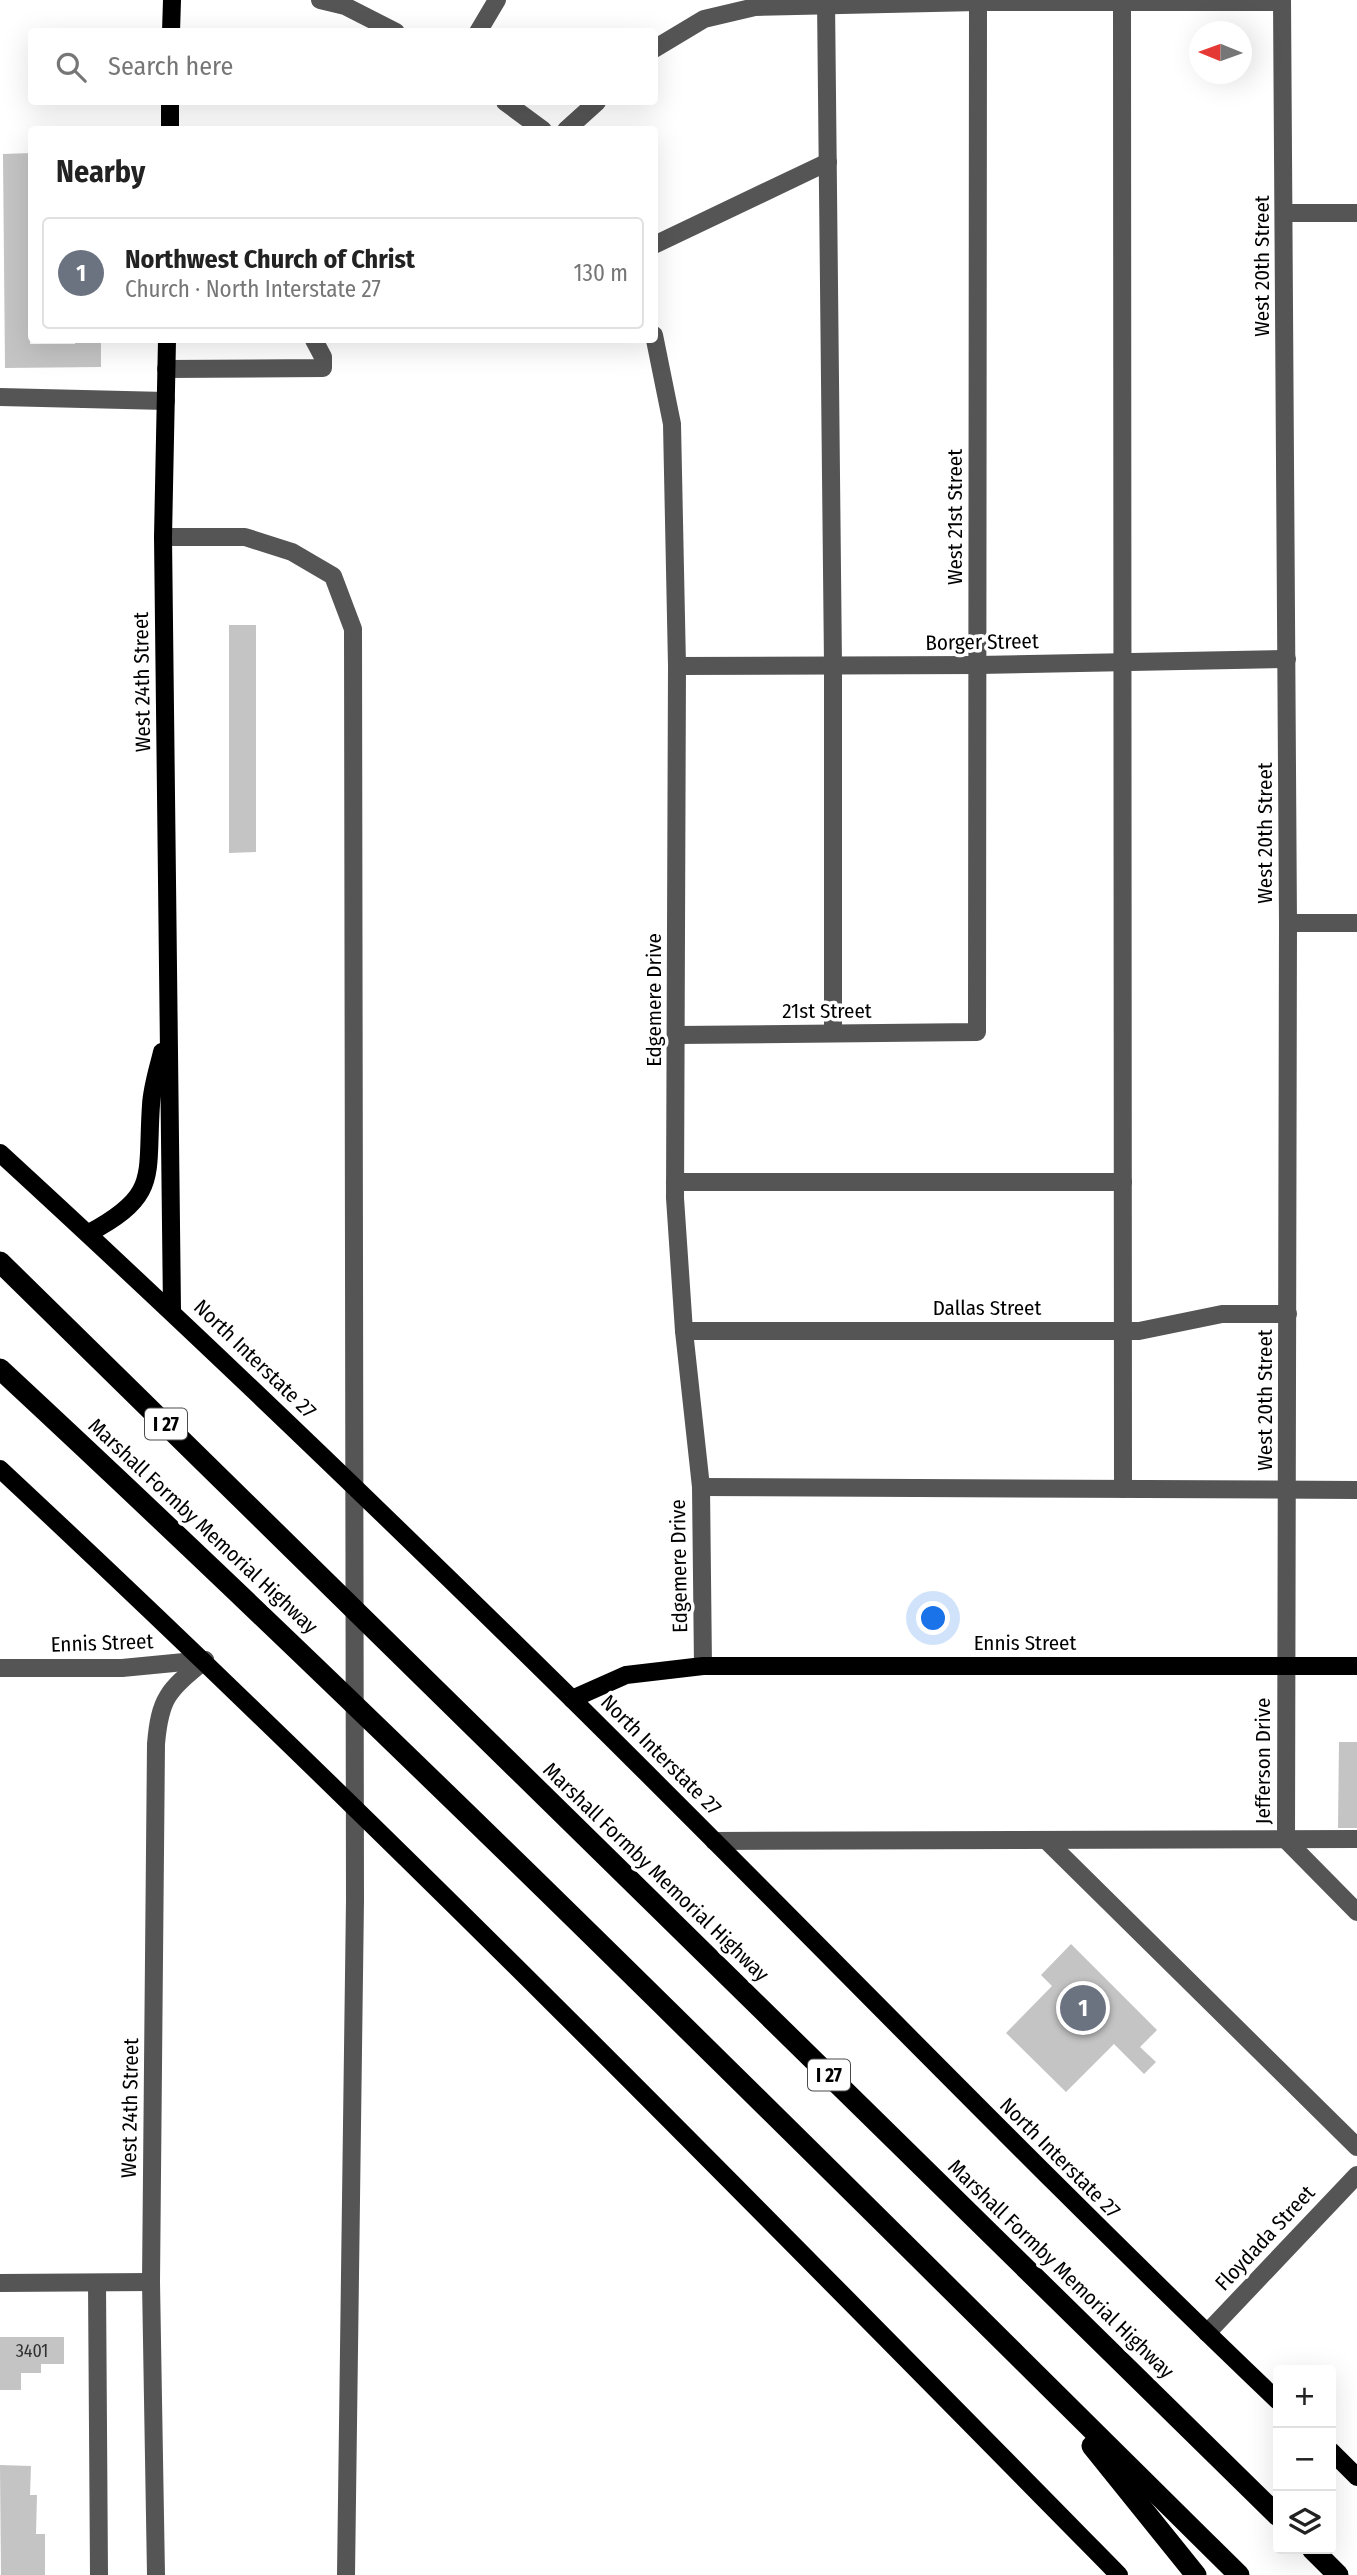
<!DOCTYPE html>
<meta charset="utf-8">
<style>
body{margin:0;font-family:"Fira Sans Condensed",sans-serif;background:#f2f2f2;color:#222}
.controls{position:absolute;right:21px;bottom:21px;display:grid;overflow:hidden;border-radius:7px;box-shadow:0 7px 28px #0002}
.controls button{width:63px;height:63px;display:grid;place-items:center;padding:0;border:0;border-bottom:2px solid #e0e0e0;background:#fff;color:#222;font:35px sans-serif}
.compass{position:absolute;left:1189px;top:21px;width:63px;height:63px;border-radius:50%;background:#fff;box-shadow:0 7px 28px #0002;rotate:271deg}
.you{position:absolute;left:934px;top:1619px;width:24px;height:24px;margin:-18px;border:5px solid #fff;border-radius:50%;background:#1a73e8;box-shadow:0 0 0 10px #1a73e833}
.badge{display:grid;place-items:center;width:46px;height:46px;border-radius:50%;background:#000;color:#fff;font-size:23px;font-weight:700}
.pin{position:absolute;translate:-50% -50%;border:4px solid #fff;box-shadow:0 2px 7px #0006}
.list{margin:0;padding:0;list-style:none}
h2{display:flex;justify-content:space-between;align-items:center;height:91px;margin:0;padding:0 28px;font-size:30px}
h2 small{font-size:23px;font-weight:400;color:#767676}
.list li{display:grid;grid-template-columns:46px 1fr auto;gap:21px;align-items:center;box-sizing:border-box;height:112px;margin:0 14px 14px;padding:0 14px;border:2px solid #e0e0e0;border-radius:7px}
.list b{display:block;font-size:26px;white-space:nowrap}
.list p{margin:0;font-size:23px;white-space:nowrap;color:#767676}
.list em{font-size:23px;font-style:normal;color:#767676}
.icon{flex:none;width:38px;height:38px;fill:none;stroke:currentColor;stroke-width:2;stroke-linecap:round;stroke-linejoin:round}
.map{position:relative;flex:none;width:1357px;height:2575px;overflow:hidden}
.search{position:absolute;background:#fff;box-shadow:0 7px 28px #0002;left:28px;top:28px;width:630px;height:77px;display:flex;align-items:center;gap:18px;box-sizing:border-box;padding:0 24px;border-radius:7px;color:#767676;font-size:26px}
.panel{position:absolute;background:#fff;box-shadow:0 7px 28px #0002;left:28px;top:126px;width:630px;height:217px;border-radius:7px}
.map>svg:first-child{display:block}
.building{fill:#c4c4c4}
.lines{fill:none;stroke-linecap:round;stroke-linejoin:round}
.minor{stroke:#555;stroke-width:18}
.major{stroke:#000;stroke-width:18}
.highway{stroke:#000;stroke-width:21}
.labels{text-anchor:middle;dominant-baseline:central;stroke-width:7;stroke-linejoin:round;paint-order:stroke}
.number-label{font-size:18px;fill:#313131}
.shield{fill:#fff;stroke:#4c4c4c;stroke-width:2}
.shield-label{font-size:19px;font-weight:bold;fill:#000}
.street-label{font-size:21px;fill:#000;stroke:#fff}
</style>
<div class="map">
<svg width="1357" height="2575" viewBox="0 0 1357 2575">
<rect width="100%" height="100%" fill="#fff"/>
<!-- building -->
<g class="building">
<path d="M32,153l-2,191h45v-4h26v27l-96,1 -2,-214z"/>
<path d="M229,625h27v227l-27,1z"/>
<path d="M1339,1742h18v86h-19z"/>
<path d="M1071,1944l86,86 -17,17 16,15 -12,12 -30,-30 -48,48 -60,-59 46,-47 -11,-11z"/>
<path d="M0,2337h64v27h-23v9h-20v17h-21z"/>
<path d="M0,2465l31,1 -1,29h7l-1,39h9v41h-44z"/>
</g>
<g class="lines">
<!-- minor -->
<g class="minor">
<path d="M320,0l25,6 51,26"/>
<path d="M826,0l7,665v368"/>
<path d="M1282,0l6,923 -2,917 71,72"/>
<path d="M1122,2l1,1487"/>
<path d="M478,32l19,-32"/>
<path d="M654,49l50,-30 51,-12 223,-5h304"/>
<path d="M505,102l38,28"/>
<path d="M566,130l31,-28"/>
<path d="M1285,213h72"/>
<path d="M654,245l174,-83"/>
<path d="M654,335l18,89 5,242 -2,532 9,133 17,156 2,179"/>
<path d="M166,369l157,-1v-11l-9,-17"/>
<path d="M0,397l166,4"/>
<path d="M163,537h82l47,15 41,24 20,53 2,1271 -9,675"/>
<path d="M677,666l301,-1 309,-6"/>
<path d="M1288,923h69"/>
<path d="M677,1035l300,-3 1,-1030"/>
<path d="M675,1182h448"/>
<path d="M684,1331h455l83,-17h66"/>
<path d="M701,1487l656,3"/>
<path d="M0,1668h122l83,-8"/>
<path d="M1046,1840l311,307"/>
<path d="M714,1841l643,-2"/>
<path d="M0,2283l151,-1"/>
<path d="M97,2283l2,292"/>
<path d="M1207,2333l150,-158"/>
<path d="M156,2575l-5,-293 5,-538c4,-48 13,-54 49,-84"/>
</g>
<!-- major -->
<g class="major">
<path d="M171,32l1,-32"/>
<path d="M170,130v-28"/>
<path d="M167,340l-4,197 9,773"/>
<path d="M0,1153c194,178 384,361 571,545 237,234 467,474 707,703"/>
<path d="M89,1233c71,-38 57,-56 62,-128 1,-18 7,-36 11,-53"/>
<path d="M0,1469c384,358 751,732 1119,1106"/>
<path d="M572,1699l54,-24 77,-9h654"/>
<path d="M1331,2451l26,26"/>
</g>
<!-- highway -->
<g class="highway">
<path d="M0,1262l1278,1254"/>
<path d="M0,1369c422,392 829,801 1239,1206"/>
<path d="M1092,2446l104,129"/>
<path d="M1312,2549l26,26"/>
</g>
</g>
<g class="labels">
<!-- number labels -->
<g class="number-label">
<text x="32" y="2351">3401</text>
</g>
<!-- shield labels -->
<g class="shield">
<rect x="145" y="1408.5" width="42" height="31" rx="5"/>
<rect x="808" y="2059.5" width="42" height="31" rx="5"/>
</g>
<g class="shield-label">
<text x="166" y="1424">I 27</text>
<text x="829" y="2075">I 27</text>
</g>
<!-- street labels -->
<g class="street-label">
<text transform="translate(1262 266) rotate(-90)">West 20th Street</text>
<text transform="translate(955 517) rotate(-90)">West 21st Street</text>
<text transform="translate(982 642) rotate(-1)">Borger Street</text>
<text transform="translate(142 682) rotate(-91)">West 24th Street</text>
<text transform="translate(1265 833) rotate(-90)">West 20th Street</text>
<text transform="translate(654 1000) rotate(-90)">Edgemere Drive</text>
<text x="827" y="1011">21st Street</text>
<text x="987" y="1308">Dallas Street</text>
<text transform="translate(255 1359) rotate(44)">North Interstate 27</text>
<text transform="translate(1265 1400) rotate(-90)">West 20th Street</text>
<text transform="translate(203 1526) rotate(43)">Marshall Formby Memorial Highway</text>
<text transform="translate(679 1566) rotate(-91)">Edgemere Drive</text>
<text transform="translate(102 1643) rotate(-2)">Ennis Street</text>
<text x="1025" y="1643">Ennis Street</text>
<text transform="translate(661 1755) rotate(45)">North Interstate 27</text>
<text transform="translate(1263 1761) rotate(-90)">Jefferson Drive</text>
<text transform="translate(656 1872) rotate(44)">Marshall Formby Memorial Highway</text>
<text transform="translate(130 2108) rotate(-89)">West 24th Street</text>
<text transform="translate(1060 2158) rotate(45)">North Interstate 27</text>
<text transform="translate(1265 2238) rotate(-47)">Floydada Street</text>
<text transform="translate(1061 2269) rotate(44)">Marshall Formby Memorial Highway</text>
</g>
</g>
</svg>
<div class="controls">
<button>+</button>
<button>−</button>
<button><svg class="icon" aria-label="layers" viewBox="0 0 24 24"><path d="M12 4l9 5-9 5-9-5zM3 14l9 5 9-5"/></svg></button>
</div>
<svg class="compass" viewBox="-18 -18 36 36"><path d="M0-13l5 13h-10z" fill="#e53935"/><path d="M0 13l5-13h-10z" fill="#767676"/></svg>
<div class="you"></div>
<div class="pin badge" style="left:1083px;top:2008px;background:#6b7280">1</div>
<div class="search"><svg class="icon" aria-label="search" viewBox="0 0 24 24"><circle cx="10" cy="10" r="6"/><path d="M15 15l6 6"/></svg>Search here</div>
<section class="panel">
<h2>Nearby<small></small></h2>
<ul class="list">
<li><span class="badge" style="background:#6b7280">1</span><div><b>Northwest Church of Christ</b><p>Church · North Interstate 27</p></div><em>130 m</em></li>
</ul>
</section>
</div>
